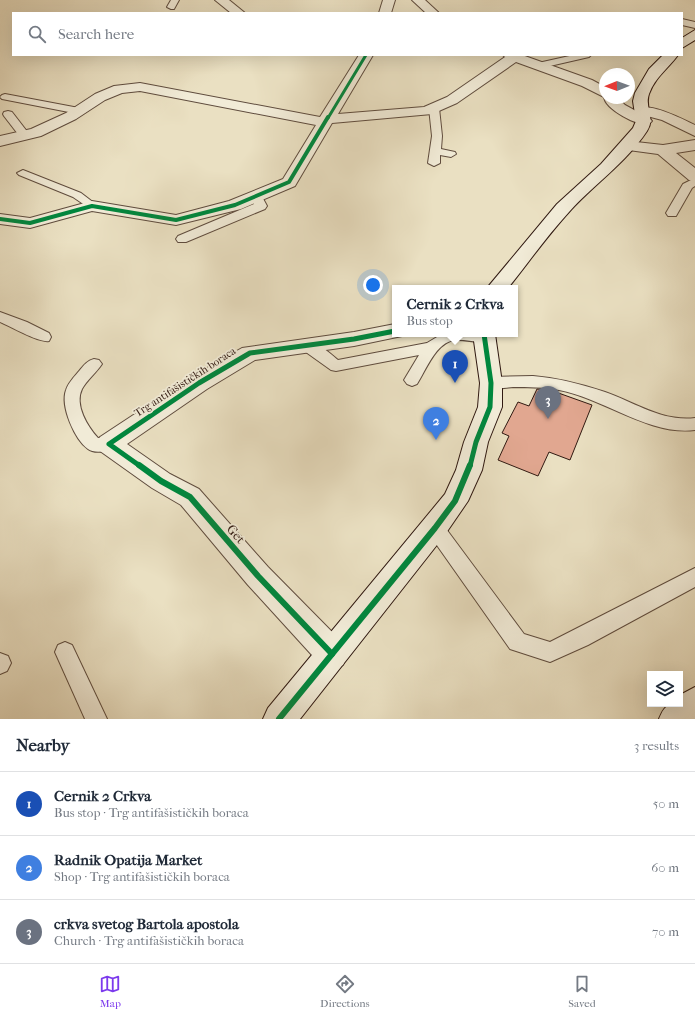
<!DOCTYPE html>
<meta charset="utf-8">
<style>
body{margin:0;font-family:"IM FELL French Canon",serif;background:#f6f6f7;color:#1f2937}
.controls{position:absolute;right:12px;bottom:12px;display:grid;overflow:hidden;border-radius:0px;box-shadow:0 4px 16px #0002}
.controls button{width:36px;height:36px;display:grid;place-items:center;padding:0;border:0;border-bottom:1px solid #e0e1e3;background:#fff;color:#1f2937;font:20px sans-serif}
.compass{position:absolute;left:599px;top:68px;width:36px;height:36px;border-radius:50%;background:#fff;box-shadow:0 4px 16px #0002;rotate:269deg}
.you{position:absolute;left:373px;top:285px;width:14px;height:14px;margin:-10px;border:3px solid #fff;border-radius:50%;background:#1a73e8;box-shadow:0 0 0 6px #1a73e833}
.badge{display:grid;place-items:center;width:26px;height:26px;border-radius:50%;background:#7c3aed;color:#fff;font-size:13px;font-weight:700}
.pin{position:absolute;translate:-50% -33px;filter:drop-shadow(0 1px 2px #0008)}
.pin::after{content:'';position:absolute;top:21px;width:14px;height:12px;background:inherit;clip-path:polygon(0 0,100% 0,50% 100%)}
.popup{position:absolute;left:392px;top:285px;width:126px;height:52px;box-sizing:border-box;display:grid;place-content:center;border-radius:0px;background:#fff;filter:drop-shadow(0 1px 3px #0005);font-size:13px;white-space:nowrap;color:#747a83}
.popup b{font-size:15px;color:#1f2937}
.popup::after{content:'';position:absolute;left:50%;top:100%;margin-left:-8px;border:8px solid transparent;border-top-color:#fff}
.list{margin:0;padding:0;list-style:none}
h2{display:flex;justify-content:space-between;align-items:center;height:52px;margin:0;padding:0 16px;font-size:17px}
h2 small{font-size:13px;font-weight:400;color:#747a83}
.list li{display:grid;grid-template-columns:26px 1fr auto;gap:12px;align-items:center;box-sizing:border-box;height:64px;padding:0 16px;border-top:1px solid #e0e1e3}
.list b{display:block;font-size:15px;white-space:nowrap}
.list p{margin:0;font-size:13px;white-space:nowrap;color:#747a83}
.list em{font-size:13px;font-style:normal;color:#747a83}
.icon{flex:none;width:22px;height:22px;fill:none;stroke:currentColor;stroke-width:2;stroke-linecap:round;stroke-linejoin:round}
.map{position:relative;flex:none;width:695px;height:719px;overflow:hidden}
.search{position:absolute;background:#fff;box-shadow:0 4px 16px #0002;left:12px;right:12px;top:12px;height:44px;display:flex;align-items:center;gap:10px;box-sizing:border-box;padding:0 14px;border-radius:0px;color:#747a83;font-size:15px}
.sheet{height:244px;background:#fff}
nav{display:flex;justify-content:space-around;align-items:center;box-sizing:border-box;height:56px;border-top:1px solid #e0e1e3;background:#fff;font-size:11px;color:#747a83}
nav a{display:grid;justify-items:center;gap:2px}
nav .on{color:#7c3aed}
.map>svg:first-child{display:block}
.building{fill:#e1a790;stroke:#311a12}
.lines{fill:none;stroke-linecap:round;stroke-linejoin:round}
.lane-casing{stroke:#5f4c3e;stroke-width:2}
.street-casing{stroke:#5f4c3e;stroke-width:2}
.secondary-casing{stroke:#311a12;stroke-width:2}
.lane{fill:#f1ebd7;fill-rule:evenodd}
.street{fill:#f1ebd7;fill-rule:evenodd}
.secondary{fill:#f1ebd7;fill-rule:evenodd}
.cycleway-far3-casing{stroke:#f1ebd7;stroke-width:4.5}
.cycleway-far2-casing{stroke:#f1ebd7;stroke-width:6}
.cycleway-far1-casing{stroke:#f1ebd7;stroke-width:8}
.cycleway-casing{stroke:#f1ebd7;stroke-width:9}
.cycleway-far3{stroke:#00873e;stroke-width:3}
.cycleway-far2{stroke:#00873e;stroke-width:4}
.cycleway-far1{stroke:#00873e;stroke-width:5}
.cycleway{stroke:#00873e;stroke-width:6}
.labels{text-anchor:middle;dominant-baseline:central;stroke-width:3.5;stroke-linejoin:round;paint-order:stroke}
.street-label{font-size:11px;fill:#311a12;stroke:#f1ebd7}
.near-street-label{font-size:13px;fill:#311a12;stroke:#f1ebd7}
</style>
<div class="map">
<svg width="695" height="719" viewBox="0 0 695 719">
<rect width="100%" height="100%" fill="#eae0c2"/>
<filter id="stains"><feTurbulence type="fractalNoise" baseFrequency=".005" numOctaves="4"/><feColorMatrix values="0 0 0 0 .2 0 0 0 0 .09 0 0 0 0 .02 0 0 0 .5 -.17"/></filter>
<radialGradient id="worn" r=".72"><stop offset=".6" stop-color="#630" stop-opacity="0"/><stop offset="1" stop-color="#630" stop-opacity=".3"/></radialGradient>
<!-- building -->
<path class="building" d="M537,389l13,1 42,15 -22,55 -21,-8 -11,24 -40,-16 11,-24 -7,-3 16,-31 11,4z"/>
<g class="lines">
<defs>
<g id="lane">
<path d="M171,0h8l-5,9h-3l-4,-2z"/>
<path d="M682,19l13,3v6l-13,-3z"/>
<path d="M574,55h17l-2,2 -48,11 -5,-3 2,-2z"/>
<path d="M5,94l74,14 5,3 -5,3 -77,-15 -2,-2 2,-2z"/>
<path d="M434,105l5,3 3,28 -1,13 14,3 1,2 -5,3 -11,-2v8l-6,3 -6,-3 4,-27 -3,-28z"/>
<path d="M8,111l4,1 17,22 1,2 -1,2h-8l-17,-22 -1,-2 1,-2z"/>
<path d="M23,170l58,23 17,13 -6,4 -19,-13 -54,-22 -2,-2z"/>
<path d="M695,178v8l-3,2 -16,28h-8l-2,-3 17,-29z"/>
<path d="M256,192l4,1 7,13 -2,3 -79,33h-8l-2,-3 2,-3 76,-32 -4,-8z"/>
<path d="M0,312l27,10 22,11 2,4 -2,4c-10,2 -37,-14 -49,-19z"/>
<path d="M442,334h47l2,3 -2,4c-11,3 -23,-2 -34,-1 -19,2 -29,30 -38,44l-5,2 -5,-2 -3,-4 15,-25 -83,16 -5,-1 -28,-20 -2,-4 2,-4c12,-3 26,11 35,18l89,-17z"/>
<path d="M94,359l5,1 3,4c-6,9 -15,16 -20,25 -8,16 6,38 16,49l11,-1 6,2 2,5 -2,5c-7,2 -21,5 -27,0 -13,-9 -28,-43 -22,-59 2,-7 9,-14 14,-20 4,-5 7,-9 14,-11z"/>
<path d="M533,376c25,2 48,8 72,16 29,10 57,30 90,26v12c-46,6 -92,-32 -136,-40 -15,-3 -31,-3 -46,-3 -9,1 -19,3 -27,0l-3,-4 3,-4 5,-2z"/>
<path d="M435,520l6,2 83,112 26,8 145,-74v19l-107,58 -38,17 -40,-13 -81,-115 -3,-6 3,-6z"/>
<path d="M65,642l7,3 35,74h-22l-30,-67 3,-7z"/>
<path d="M0,653l8,3 3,7 -4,8 -7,3z"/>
</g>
<g id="street">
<path d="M215,0h14l16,13h-14z"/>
<path d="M383,0h12l-4,13h-12z"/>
<path d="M412,0h13l14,13h-13z"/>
<path d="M359,55h14l-35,59 86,-7 23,-10 58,-40 -2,-2h19l70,25 13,7v11h13l7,7 11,6 2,-3c16,-4 42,10 57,17v11l-33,-16 -15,-4 5,5 -3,3c-11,3 -44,-15 -45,-27l-22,-11 -66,-24 -59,41 -25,11 -100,9 -37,63 -54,23 -65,16 -84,-14 -62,17 -30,-4v-10l30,4 62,-17 84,14 53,-14 54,-22 33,-54 -176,-34 -18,2 -17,7 -29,19 -35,17 -41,10v-10l31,-7 35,-16 29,-19 19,-8 26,-3 180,34z"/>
<path d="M695,140v10l-19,3 19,15v13l-6,-1 -31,-26 -37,-5 -2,-3 2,-3 6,-2 36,4z"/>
<path d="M395,324v10h9l-2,2 -48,10 -99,14 -48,29 -80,55 43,30 29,15 69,78 75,76 4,11 -4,11 -11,4 -11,-4 -73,-80 -67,-80 -29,-17 -52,-37 -3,-7 3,-7 91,-60 51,-29 112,-16z"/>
</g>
<g id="secondary">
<path d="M695,30v10l-13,8v-10z"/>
<path d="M663,55h15c-10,14 -23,22 -29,39 -5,14 7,23 -2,37 -21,32 -54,54 -78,81 -22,24 -41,51 -61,76h-21l70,-84 44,-40 32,-36 3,-7 -3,-20 2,-8 14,-24z"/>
<path d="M473,334h22l7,49v24l-14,35 -6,28 -14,31 -24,35 -144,183h-37l5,-11 177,-214 11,-24 8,-28 14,-35 2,-24z"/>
<path d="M695,687v32h-36c5,-12 7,-15 21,-15v-9z"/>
</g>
</defs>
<!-- lane casing -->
<use href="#lane" class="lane-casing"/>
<!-- street casing -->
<use href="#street" class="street-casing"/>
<!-- secondary casing -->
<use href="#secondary" class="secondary-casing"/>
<!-- lane -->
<use href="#lane" class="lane"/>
<!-- street -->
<use href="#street" class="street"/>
<!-- secondary -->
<use href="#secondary" class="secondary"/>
<defs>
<path id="cycleway-far3" d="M328,118l38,-63"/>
<path id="cycleway-far2" d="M0,219l30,4 62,-17 84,14 59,-15 54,-23 39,-65"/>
<g id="cycleway-far1">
<path d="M140,466l-31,-22 90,-61 51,-30 104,-14 41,-8"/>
<path d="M470,466l6,-24 14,-35 1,-24 -7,-49"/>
</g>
<g id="cycleway">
<path d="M139,465l22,16 29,16 68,79 74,78"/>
<path d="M279,719l156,-191 20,-27 15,-36"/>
</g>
</defs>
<!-- cycleway-far3 casing -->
<use href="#cycleway-far3" class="cycleway-far3-casing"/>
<!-- cycleway-far2 casing -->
<use href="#cycleway-far2" class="cycleway-far2-casing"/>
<!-- cycleway-far1 casing -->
<use href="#cycleway-far1" class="cycleway-far1-casing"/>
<!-- cycleway casing -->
<use href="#cycleway" class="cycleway-casing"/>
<!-- cycleway-far3 -->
<use href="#cycleway-far3" class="cycleway-far3"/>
<!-- cycleway-far2 -->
<use href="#cycleway-far2" class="cycleway-far2"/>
<!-- cycleway-far1 -->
<use href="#cycleway-far1" class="cycleway-far1"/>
<!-- cycleway -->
<use href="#cycleway" class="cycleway"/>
</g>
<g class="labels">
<!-- street labels -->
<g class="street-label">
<text transform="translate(185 382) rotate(-33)">Trg antifašističkih boraca</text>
</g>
<!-- near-street labels -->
<g class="near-street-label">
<text transform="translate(236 534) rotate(49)">Get</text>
</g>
</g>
<rect width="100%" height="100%" filter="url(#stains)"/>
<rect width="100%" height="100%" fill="url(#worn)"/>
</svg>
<div class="controls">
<button><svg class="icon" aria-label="layers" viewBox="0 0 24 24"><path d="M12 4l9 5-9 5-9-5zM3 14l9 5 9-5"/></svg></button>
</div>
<svg class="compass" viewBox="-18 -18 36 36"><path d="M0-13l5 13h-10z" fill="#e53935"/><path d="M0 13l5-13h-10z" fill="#747a83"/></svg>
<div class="you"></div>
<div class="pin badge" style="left:455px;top:383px;background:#1a4fb4">1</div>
<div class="popup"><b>Cernik 2 Crkva</b>Bus stop</div>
<div class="pin badge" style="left:436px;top:440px;background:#3f7fe0">2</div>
<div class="pin badge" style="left:548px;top:419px;background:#6b7280">3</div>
<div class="search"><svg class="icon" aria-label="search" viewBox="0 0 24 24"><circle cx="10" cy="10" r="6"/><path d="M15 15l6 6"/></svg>Search here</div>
</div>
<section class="sheet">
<h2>Nearby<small>3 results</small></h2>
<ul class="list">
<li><span class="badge" style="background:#1a4fb4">1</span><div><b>Cernik 2 Crkva</b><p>Bus stop · Trg antifašističkih boraca</p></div><em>50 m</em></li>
<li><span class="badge" style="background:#3f7fe0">2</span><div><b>Radnik Opatija Market</b><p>Shop · Trg antifašističkih boraca</p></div><em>60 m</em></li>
<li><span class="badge" style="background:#6b7280">3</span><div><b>crkva svetog Bartola apostola</b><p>Church · Trg antifašističkih boraca</p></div><em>70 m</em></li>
</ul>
</section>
<nav>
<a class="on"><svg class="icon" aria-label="map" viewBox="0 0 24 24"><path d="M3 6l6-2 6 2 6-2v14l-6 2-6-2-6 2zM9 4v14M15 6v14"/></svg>Map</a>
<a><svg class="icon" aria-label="directions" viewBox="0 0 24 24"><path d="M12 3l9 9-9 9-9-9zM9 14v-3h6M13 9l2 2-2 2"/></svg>Directions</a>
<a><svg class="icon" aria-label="saved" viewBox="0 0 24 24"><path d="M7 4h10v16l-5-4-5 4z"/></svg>Saved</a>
</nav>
